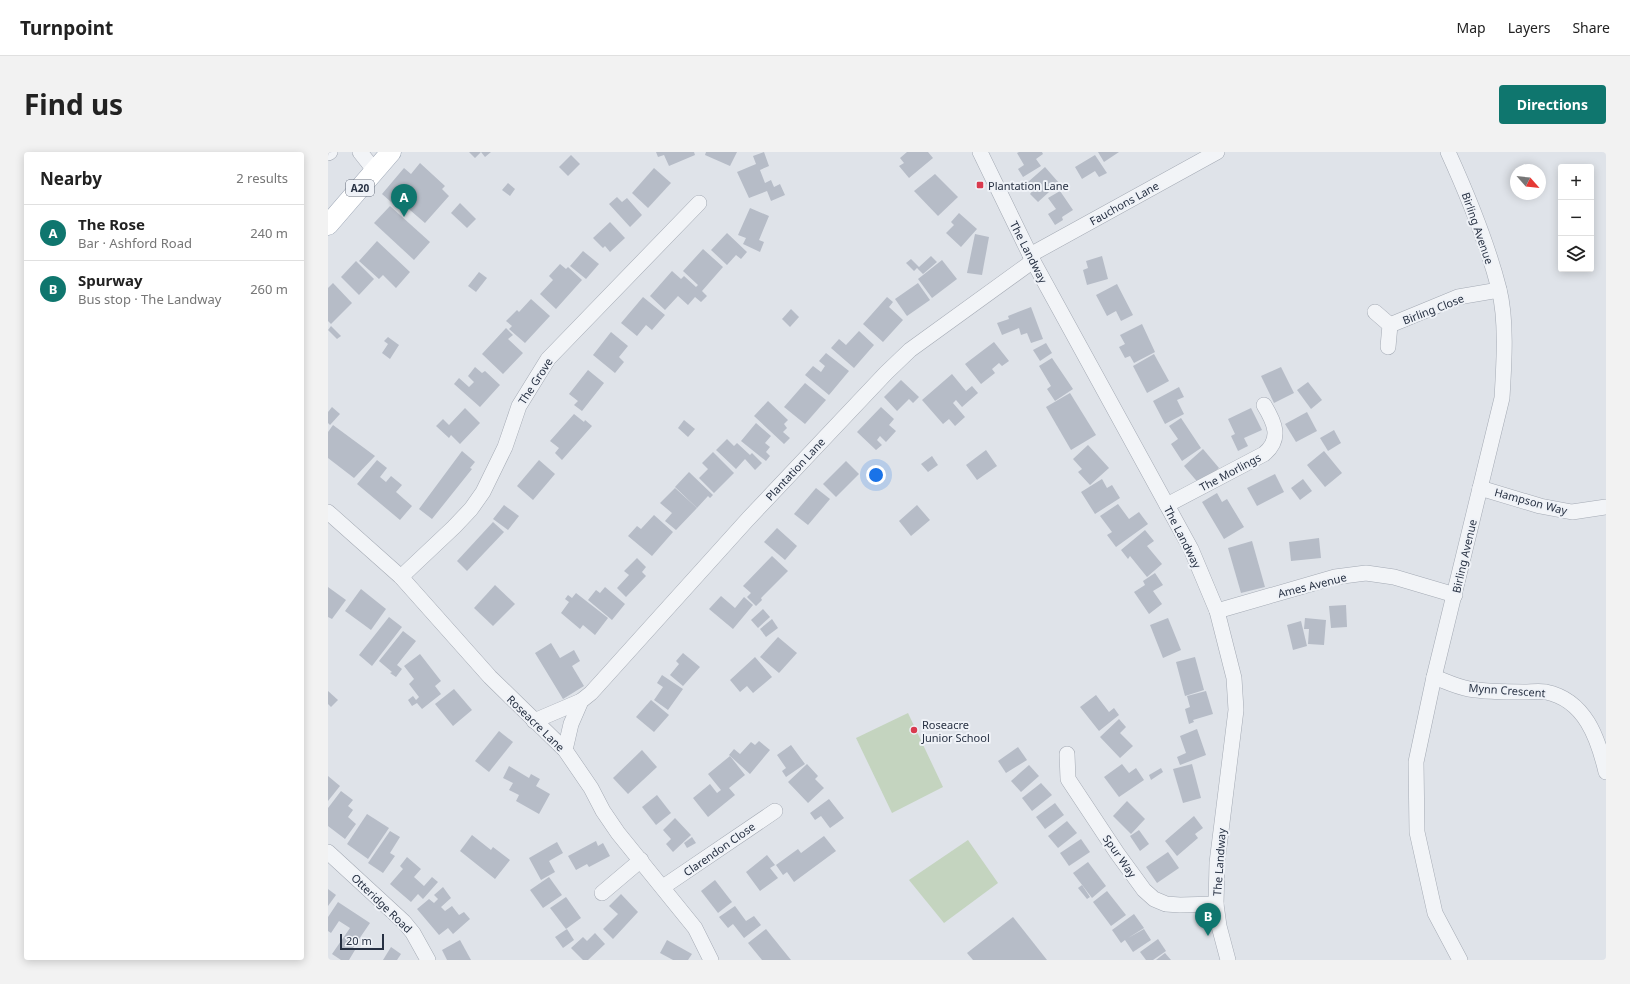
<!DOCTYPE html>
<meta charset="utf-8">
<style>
body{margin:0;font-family:"Noto Sans",sans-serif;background:#f2f2f2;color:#222}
.controls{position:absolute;right:12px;top:12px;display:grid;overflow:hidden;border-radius:4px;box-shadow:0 2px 10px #0003}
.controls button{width:36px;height:36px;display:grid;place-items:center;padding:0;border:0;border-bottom:1px solid #e0e0e0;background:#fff;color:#222;font:20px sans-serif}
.compass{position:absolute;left:1182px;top:12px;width:36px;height:36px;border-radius:50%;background:#fff;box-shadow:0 2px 10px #0003;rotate:117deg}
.scale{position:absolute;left:12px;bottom:10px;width:44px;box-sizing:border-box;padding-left:4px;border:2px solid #263042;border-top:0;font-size:11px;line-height:14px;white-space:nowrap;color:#263042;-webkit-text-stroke:3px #eff2f7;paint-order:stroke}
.you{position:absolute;left:548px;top:323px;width:14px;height:14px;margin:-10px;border:3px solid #fff;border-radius:50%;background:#1a73e8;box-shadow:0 0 0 6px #1a73e833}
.badge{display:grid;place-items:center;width:26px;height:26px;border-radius:50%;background:#0f766e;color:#fff;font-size:13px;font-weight:700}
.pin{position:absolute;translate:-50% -33px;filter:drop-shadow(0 1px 2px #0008)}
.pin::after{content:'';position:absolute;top:21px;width:14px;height:12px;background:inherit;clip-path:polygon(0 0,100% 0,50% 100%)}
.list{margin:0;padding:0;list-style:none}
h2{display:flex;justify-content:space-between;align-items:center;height:52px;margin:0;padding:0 16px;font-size:17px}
h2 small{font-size:13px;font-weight:400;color:#767676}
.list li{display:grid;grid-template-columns:26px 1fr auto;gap:12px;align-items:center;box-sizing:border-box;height:56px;padding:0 16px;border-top:1px solid #e0e0e0}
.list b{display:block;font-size:15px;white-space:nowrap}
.list p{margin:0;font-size:13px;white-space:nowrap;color:#767676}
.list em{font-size:13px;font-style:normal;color:#767676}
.icon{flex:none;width:22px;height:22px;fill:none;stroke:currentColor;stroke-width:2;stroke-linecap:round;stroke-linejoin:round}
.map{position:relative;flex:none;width:1278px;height:808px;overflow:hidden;border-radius:4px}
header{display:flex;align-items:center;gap:24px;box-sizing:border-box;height:56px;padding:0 20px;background:#fff;border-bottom:1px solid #e0e0e0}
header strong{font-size:19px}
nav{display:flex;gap:22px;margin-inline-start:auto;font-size:14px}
.intro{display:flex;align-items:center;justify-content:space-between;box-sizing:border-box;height:96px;padding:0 24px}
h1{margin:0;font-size:28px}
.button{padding:10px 18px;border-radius:4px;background:#0f766e;color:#fff;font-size:14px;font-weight:700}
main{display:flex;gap:24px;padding:0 24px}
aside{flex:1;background:#fff;border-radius:4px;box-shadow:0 2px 10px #0003}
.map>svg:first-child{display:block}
.green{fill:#c4d4bf}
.building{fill:#b6bcc7}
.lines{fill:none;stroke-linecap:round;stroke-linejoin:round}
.minor-casing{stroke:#a4aab4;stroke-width:16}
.major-casing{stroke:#9da7b6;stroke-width:21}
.minor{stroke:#f2f4f7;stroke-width:15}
.major{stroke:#fff;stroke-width:20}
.poi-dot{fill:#d93a4e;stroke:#eff2f7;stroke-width:1.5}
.labels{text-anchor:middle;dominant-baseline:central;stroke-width:4;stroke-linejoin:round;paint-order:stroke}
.shield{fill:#eff2f7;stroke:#626a78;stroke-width:1}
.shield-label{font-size:10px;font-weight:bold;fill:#263042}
.poi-label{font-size:11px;fill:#263042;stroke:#eff2f7;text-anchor:start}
.street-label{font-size:11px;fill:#263042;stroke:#eff2f7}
</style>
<header>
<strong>Turnpoint</strong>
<nav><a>Map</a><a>Layers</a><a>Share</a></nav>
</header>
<div class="intro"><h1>Find us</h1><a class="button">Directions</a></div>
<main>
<aside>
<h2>Nearby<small>2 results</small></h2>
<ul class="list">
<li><span class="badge">A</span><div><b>The Rose</b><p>Bar · Ashford Road</p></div><em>240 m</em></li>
<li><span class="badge">B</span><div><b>Spurway</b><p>Bus stop · The Landway</p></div><em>260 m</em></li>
</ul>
</aside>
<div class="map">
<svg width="1278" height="808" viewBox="0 0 1278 808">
<rect width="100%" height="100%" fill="#dfe3e9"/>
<!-- green -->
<g class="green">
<path d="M580,561l35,74 -51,26 -36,-75z"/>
<path d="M640,688l30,43 -54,40 -35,-43z"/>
</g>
<!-- building -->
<g class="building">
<path d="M141,0h22l-6,5 -4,-5 -6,6z"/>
<path d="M328,0h38l1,3 -26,11 -5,-11 -6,2z"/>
<path d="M378,0h31l-7,14 -25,-11z"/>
<path d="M436,0l5,14 -9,4 5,13 6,-3 3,7 6,-3 5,11 -14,6 -4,-10 -18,7 -12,-26 19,-8 -3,-8z"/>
<path d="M579,0h21l5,6 -24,20 -10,-12 5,-3 -4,-5z"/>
<path d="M691,0h23l1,2 -7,5 5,7 -18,11 -5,-8 6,-4 -7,-12z"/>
<path d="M770,0h21l-15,10z"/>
<path d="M243,3l9,9 -12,12 -9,-9z"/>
<path d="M767,3l12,18 -8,4 -4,-6 -13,8 -7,-12z"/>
<path d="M92,11l25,23 -3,3 7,7 -24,27 -22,-19 -4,5 -17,-15 22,-26 7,6z"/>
<path d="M717,15l14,16 -21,19 -8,-8 4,-5 -6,-7z"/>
<path d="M326,16l17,15 -23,25 -16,-15z"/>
<path d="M607,22l23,23 -20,19 -24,-25z"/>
<path d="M180,31l7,6 -5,7 -8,-6z"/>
<path d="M732,39l13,19 -11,7 1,3 -8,5 -7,-11 8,-5 -8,-11z"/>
<path d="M289,45l5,5 5,-4 15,17 -12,12 -21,-23z"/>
<path d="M132,51l16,16 -9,9 -16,-15z"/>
<path d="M62,54l40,36 -16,18 -40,-37z"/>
<path d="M422,56l19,8 -10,24 5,2 -4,10 -17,-8 3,-6 -8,-3z"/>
<path d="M631,61l18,16 -16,18 -15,-14 8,-8 -3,-3z"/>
<path d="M282,70l15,16 -15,14 -5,-6 -2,2 -10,-10z"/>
<path d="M399,81l20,19 -6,7 -5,-4 -9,10 -16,-15z"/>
<path d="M647,82l14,3 -7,38 -15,-2z"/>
<path d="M49,89l33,31 -14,16 -13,-13 -4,4 -20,-18z"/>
<path d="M375,97l20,18 -21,24 5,5 -6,6 -6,-5 -7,8 -10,-9 -13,14 -15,-14 22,-25 9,8 3,-3 12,11 2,-2 -15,-14z"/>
<path d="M255,99l16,13 -13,15 -16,-13z"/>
<path d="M603,104l6,6 -14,12 -6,-6 -3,3 -8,-8 5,-4 8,8z"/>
<path d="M774,104l6,23 -21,6 -4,-15 5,-2 -2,-7z"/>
<path d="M614,108l15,19 -25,19 -14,-19z"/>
<path d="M28,109l18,18 -15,16 -18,-18z"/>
<path d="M232,112l6,5 2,-2 14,13 -26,29 -16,-15 13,-14 -4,-4z"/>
<path d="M151,120l8,6 -11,14 -8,-6z"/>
<path d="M5,131l19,20 -21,21 -3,-3v-33z"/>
<path d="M590,131l12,17 -23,16 -12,-17z"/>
<path d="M789,132l16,31 -12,6 -5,-10 -9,5 -11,-21z"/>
<path d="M315,145l22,18 -13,15 -6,-5 -9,11 -16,-13z"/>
<path d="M559,145l6,5 -4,5 14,13 -20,22 -20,-18z"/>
<path d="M203,147l19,17 -25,27 -16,-14 3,-3 -6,-5 11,-11 2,2z"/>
<path d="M703,155l12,32 -12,4 -4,-10 -6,2 -2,-7 -17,7 -5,-12 12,-4 -1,-3z"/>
<path d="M463,157l8,8 -9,10 -8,-8z"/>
<path d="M814,172l13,28 -21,11 -4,-7 -5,2 -6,-11 6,-3 -5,-9z"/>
<path d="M3,174l10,10 -4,3 -9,-9z"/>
<path d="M178,176l7,7 -5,4 15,14 -20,21 -21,-20z"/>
<path d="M531,179l15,14 -20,23 -23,-20 8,-9 7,6z"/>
<path d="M283,180l17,14 -9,11 5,5 -9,11 -22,-18z"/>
<path d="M60,185l11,8 -9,14 -8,-6 6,-9 -4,-3z"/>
<path d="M666,190l15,19 -7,5 -3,-3 -7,6 3,4 -14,11 -16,-20z"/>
<path d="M718,191l6,10 -12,8 -7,-11z"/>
<path d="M498,201l23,18 -20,24 -24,-20 8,-9 8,6 4,-6 -6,-5z"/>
<path d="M826,202l15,27 -22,12 -14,-27z"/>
<path d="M724,206l21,31 -18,12 -8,-12 4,-3 -12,-20z"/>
<path d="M147,215l7,6 3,-2 15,14 -20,22 -26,-23 5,-6 10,9 5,-5 -6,-6z"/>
<path d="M953,215l13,26 -20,10 -13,-27z"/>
<path d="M260,218l16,13 -22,28 -8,-6 4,-4 -9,-7z"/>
<path d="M624,222l14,17 6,-5 6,7 -16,14 -6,-7 -3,3 12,14 -10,9 -6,-7 -6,5 -21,-24z"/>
<path d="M573,228l18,17 -6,6 -4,-4 -12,12 -13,-14z"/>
<path d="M980,230l14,18 -11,9 -14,-19z"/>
<path d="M477,231l21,17 -21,24 -21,-17z"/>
<path d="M851,235l5,10 -7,3 7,14 -19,10 -12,-23z"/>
<path d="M742,241l26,42 -25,15 -25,-43z"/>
<path d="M440,249l20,19 -4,4 3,4 -4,4 7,6 -6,6 -30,-28z"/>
<path d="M4,255l8,7 -10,11 -2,-2v-11z"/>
<path d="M553,255l13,12 -5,6 7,6 -10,11 -6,-6 -3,4 5,5 -6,5 -19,-18z"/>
<path d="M137,256l15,15 -20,21 -9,-9 -2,3 -13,-12 7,-7 6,6z"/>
<path d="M923,256l11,22 -18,8 4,8 -10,5 -7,-15 4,-2 -7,-15z"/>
<path d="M979,260l10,19 -21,11 -11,-18z"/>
<path d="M246,262l10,8 1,-2 7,6 -30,34 -7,-7 4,-5 -9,-7z"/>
<path d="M853,266l20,30 -19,13 -11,-17 7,-5 -9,-13z"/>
<path d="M356,268l11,9 -7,8 -10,-9z"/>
<path d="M428,271l15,13 -6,7 5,4 -4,5 4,4 -4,5 -25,-20z"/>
<path d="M5,273l42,31 -21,22 -26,-20v-26z"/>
<path d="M1006,278l7,13 -13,8 -8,-13z"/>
<path d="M399,287l7,7 3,-3 13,12 2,-2 10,10 -7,7 -10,-11 -9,10 -20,-19z"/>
<path d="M760,293l21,23 -19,17 -12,-13 4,-3 -9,-10z"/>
<path d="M875,297l16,19 -19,17 -16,-19z"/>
<path d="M658,298l11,16 -20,14 -11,-15z"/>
<path d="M134,299l13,11 -5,6 2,1 -40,50 -13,-10z"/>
<path d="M996,299l18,22 -17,14 -18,-22z"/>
<path d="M385,300l21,21 -20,20 -15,-15 9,-9 -6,-6z"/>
<path d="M604,304l6,9 -10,7 -7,-8z"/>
<path d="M49,308l10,8 -7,9 6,5 5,-6 11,9 -6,7 16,14 -12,14 -43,-36z"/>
<path d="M211,308l16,14 -22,26 -16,-14z"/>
<path d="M518,309l13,13 -23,23 -13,-13z"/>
<path d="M361,320l24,23 -3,3 -2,-2 -11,12 -22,-21z"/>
<path d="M947,322l9,18 -27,14 -10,-18z"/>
<path d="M774,327l5,9 5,-3 8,13 -25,16 -14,-22z"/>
<path d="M975,327l9,12 -12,9 -9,-12z"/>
<path d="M347,336l22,20 -21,22 -11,-9 7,-8 -12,-10z"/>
<path d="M488,336l14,11 -22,26 -14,-11z"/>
<path d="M889,341l5,9 5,-3 17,28 -20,12 -22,-37z"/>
<path d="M790,352l11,15 10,-7 9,12 -32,23 -9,-12 5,-3 -12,-16z"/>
<path d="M176,353l15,11 -11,14 -15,-11z"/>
<path d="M589,353l13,15 -19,16 -12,-15z"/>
<path d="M326,363l19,17 -21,24 -24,-20 9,-10 4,3z"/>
<path d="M165,370l11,10 -37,39 -10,-10z"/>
<path d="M449,376l20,18 -12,14 -21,-18z"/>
<path d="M817,378l9,11 -7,5 15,18 -15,13 -17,-21 -2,3 -7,-9z"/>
<path d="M991,386l2,20 -30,3 -2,-19z"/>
<path d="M924,389l13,46 -24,6 -13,-45z"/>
<path d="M444,404l16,15 -27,27 1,2 -6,6 -9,-9 4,-4 -8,-7z"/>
<path d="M309,406l9,9 -4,5 4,4 -20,21 -9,-9 12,-13 -5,-4z"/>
<path d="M827,421l8,12 -10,6 9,13 -13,10 -15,-22 11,-7 -2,-4z"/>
<path d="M167,433l20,19 -22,22 -19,-18z"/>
<path d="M0,435l18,13 -14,19 -4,-2z"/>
<path d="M277,435l20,17 -13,16 -24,-20 8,-10 4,3z"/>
<path d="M33,437l25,20 -15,21 -26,-19z"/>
<path d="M248,441l32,25 -13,17 -12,-10 -3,4 -19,-16 8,-11 -4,-3 3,-4 4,3z"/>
<path d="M393,444l14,12 9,-11 9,8 -20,24 -24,-20z"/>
<path d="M1018,453l1,22 -16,1 -2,-22z"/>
<path d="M435,457l7,8 -12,11 -7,-8z"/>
<path d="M61,465l13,10 -30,39 -13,-11z"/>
<path d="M840,466l13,32 -18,8 -13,-33z"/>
<path d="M977,466l21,2 -2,25 -16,-1 1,-15h-5z"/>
<path d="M444,467l6,9 -12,9 -6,-8z"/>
<path d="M973,469l6,25 -14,4 -6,-25z"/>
<path d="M75,479l13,10 -19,24 5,4 -6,8 -6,-4 2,-1 -13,-11z"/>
<path d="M450,485l19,16 -18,20 -19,-16z"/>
<path d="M223,491l9,15 14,-8 6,11 -8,5 12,20 -21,13 -28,-46z"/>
<path d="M355,501l17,14 -17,19 -13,-11 9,-11 -3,-3z"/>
<path d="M92,502l21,27 -6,5 6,8 -19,15 -5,-6 -5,3 -4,-6 5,-4 3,4 3,-3 -10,-13 5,-5 -10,-13z"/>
<path d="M427,505l17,20 -19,16 -6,-7 -7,6 -10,-12z"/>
<path d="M867,505l9,33 -19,6 -9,-34z"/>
<path d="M334,523l21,14 -15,21 -14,-10 9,-13 -6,-4z"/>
<path d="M126,537l18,21 -19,16 -18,-22z"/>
<path d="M0,539l10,9 -7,7 -3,-3z"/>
<path d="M878,539l7,23 -20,6 1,2 -5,2 -4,-15 5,-2 -3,-11z"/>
<path d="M768,543l13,17 5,-4 5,7 -20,16 -19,-24z"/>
<path d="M323,548l18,15 -15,17 -18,-15z"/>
<path d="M791,567l7,8 -6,6 13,13 -13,12 -20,-21z"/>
<path d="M869,577l9,26 -26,10 -3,-8 9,-4 -6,-17z"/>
<path d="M171,579l14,11 -24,30 -14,-11z"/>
<path d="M431,589l11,9 -20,24 -21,-19 5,-6 6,5 11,-12 4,3z"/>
<path d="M463,593l14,19 -19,13 -4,-6 4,-3 -9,-13z"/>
<path d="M690,595l9,13 -21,13 -8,-12z"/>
<path d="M314,598l15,17 -29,27 -15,-16z"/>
<path d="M402,604l15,19 -16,13 6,7 -27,22 -15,-19 17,-14 7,9 4,-3 -13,-16z"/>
<path d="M479,612l11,12 -3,3 9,9 -16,15 -20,-21z"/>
<path d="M794,612l7,9 7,-5 8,12 -25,17 -15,-20z"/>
<path d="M864,612l9,34 -18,5 -10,-34z"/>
<path d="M701,613l10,11 -18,16 -10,-11z"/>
<path d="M181,614l20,12 2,-4 9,5 -4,7 14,8 -11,20 -23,-13 3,-6 -10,-5 4,-7 -10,-5z"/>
<path d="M833,616l2,4 -12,8 -2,-5z"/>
<path d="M0,624l12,10 -12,15z"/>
<path d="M713,631l11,12 -20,16 -10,-13z"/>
<path d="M13,639l12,9 -5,6 5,4 -5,7 8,7 -11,15 -17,-13v-18z"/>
<path d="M329,643l14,18 -15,12 -14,-18z"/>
<path d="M501,647l15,19 -14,10 -9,-12 -6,4 -5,-7z"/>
<path d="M799,649l18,18 -14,15 -18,-18z"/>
<path d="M727,651l9,12 -19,14 -9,-12z"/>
<path d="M39,662l22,14 -21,31 -21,-15z"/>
<path d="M866,664l9,12 -8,6 3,4 -21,18 -12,-15z"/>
<path d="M347,666l16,17 -18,17 -7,-8 5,-5 -8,-9z"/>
<path d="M739,669l10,12 -19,15 -10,-12z"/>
<path d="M811,678l10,14 -9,7 -10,-15z"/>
<path d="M62,679l10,6 -10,16 5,3 -12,17 -15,-10z"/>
<path d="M144,683l19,15 2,-3 17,13 -15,19 -35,-28z"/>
<path d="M496,684l12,15 -42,31 -7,-10 -4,3 -7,-10 22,-16 3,4z"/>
<path d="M364,685l4,6 -9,5 -3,-5z"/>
<path d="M753,687l9,13 -21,14 -9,-13z"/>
<path d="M268,689l2,5 5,-3 7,13 -21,11 -2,-3 -11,6 -8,-14z"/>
<path d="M229,690l6,11 -14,8 6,11 -14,8 -12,-22z"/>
<path d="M840,700l11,16 -22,15 -11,-16z"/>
<path d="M439,703l8,10 -5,3 8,10 -18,13 -14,-19z"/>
<path d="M79,705l14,12 -7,8 10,9 8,-9 6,5 -15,17 -5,-5 -7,8 -21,-18 13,-15 -3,-3z"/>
<path d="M760,710l18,24 -14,12 -19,-25z"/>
<path d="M221,725l13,18 -19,13 -13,-18z"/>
<path d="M387,728l17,22 -14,11 -17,-22z"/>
<path d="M754,733l8,12 -3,2 -9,-11z"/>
<path d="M115,735l8,11 -10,9 4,4 7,-5 7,9 5,-3 6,7 -17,15 -5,-6 -9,7 -22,-26 12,-10 5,4 4,-4 -4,-4z"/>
<path d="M0,737l8,6 -8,11z"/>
<path d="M779,739l19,24 -15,11 -18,-24z"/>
<path d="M293,742l17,18 -25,27 -10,-10 15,-15 -9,-8z"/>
<path d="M238,745l15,21 -15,11 -16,-21z"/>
<path d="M10,750l32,21 -17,25 2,2 -6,10h-8l-9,-6 18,-26 -11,-7 -8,12 -3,-2v-14z"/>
<path d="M407,754l11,15 8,-5 7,9 -17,13 -11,-14 -5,4 -9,-11z"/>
<path d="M806,762l10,14 -16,10 16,-9 7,11 -18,12 -8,-12 -4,3 -9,-13z"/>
<path d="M685,765l34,43h-74l-6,-7z"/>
<path d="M239,777l7,11 -11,8 -8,-11z"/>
<path d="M438,777l25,31h-29l-14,-17z"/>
<path d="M267,781l10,11 -17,16h-5l-12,-12 12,-11 4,4z"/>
<path d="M830,787l8,12 -13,9h-7l-6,-8z"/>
<path d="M132,788l11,20h-24l-5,-10z"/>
<path d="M339,788l25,14 -4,6h-15l-13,-7z"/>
<path d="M63,795l10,7 -4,6h-14z"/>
<path d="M837,801l6,7h-15z"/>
</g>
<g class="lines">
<defs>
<g id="minor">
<path d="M32,0l15,19"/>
<path d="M652,0l53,109 158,288 26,62 17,67 2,32 -19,153 -1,41 3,22 9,34"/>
<path d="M1120,0c20,44 39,90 51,137 8,31 5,76 3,109l-68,279 -18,85 1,70 18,81 25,47"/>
<path d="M0,1l2,-1"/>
<path d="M702,103l187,-103"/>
<path d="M1047,160l15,13 -2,22"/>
<path d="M1062,173l68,-28 41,-7"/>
<path d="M1152,336l60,18 32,6 34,-5"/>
<path d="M839,353l97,-51c18,-15 11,-31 0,-49"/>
<path d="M0,360l73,65 89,100 75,73 26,38 12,23 15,22 77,95 16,32"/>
<path d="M73,425l53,-50 17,-18 12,-17 22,-45 14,-41 29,-47 151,-156"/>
<path d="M889,459l118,-34 31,-4 28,4 61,18"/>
<path d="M1106,525c11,4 23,10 35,12 18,3 37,3 55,3 7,0 15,-1 22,0 39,8 52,46 60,80"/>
<path d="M206,569l47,-20"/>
<path d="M237,598l6,-26 10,-23 10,-8 157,-174 138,-146 24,-23 123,-89"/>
<path d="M739,602l1,25 49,74 27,37 10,9 12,5 14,1 36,-1"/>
<path d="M0,700l76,70 9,11 15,27"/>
<path d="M335,735l112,-76"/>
<path d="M274,741l39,-33"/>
</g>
<path id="major" d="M0,73l63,-73"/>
</defs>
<!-- minor casing -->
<use href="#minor" class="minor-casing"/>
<!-- major casing -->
<use href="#major" class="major-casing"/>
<!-- minor -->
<use href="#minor" class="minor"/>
<!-- major -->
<use href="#major" class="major"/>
</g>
<!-- markers -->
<g class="poi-dot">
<rect x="648" y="29" width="8" height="8" rx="2"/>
<circle cx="586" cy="578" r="4"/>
</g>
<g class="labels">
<!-- shield labels -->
<rect class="shield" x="18" y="28" width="28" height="16" rx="3"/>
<g class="shield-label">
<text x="32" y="36">A20</text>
</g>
<!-- poi labels -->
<g class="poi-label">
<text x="660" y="33">Plantation Lane</text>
<text x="594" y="572">Roseacre<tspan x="594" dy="13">Junior School</tspan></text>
</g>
<!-- street labels -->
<g class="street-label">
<text transform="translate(796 51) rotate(-29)">Fauchons Lane</text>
<text transform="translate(1150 76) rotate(71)">Birling Avenue</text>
<text transform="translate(701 100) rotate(63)">The Landway</text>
<text transform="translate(1105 157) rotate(-21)">Birling Close</text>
<text transform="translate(207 229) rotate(-57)">The Grove</text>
<text transform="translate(467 317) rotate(-47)">Plantation Lane</text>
<text transform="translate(902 320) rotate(-28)">The Morlings</text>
<text transform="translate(1203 349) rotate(15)">Hampson Way</text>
<text transform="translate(855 385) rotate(63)">The Landway</text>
<text transform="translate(1136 404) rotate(-77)">Birling Avenue</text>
<text transform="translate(984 433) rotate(-14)">Ames Avenue</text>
<text transform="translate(1179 538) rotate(4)">Mynn Crescent</text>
<text transform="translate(208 571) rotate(44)">Roseacre Lane</text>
<text transform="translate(391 697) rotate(-35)">Clarendon Close</text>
<text transform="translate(792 704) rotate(55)">Spur Way</text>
<text transform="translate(891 710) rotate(-86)">The Landway</text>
<text transform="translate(54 751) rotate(44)">Otteridge Road</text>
</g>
</g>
</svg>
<div class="controls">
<button>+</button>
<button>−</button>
<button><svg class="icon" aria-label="layers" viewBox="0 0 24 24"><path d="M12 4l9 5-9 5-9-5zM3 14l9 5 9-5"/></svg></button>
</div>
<svg class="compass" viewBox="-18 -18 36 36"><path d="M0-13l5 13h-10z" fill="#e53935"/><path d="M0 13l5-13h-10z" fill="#767676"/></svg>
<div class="scale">20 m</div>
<div class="you"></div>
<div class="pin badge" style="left:76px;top:65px">A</div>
<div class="pin badge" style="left:880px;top:784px">B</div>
</div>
</main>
